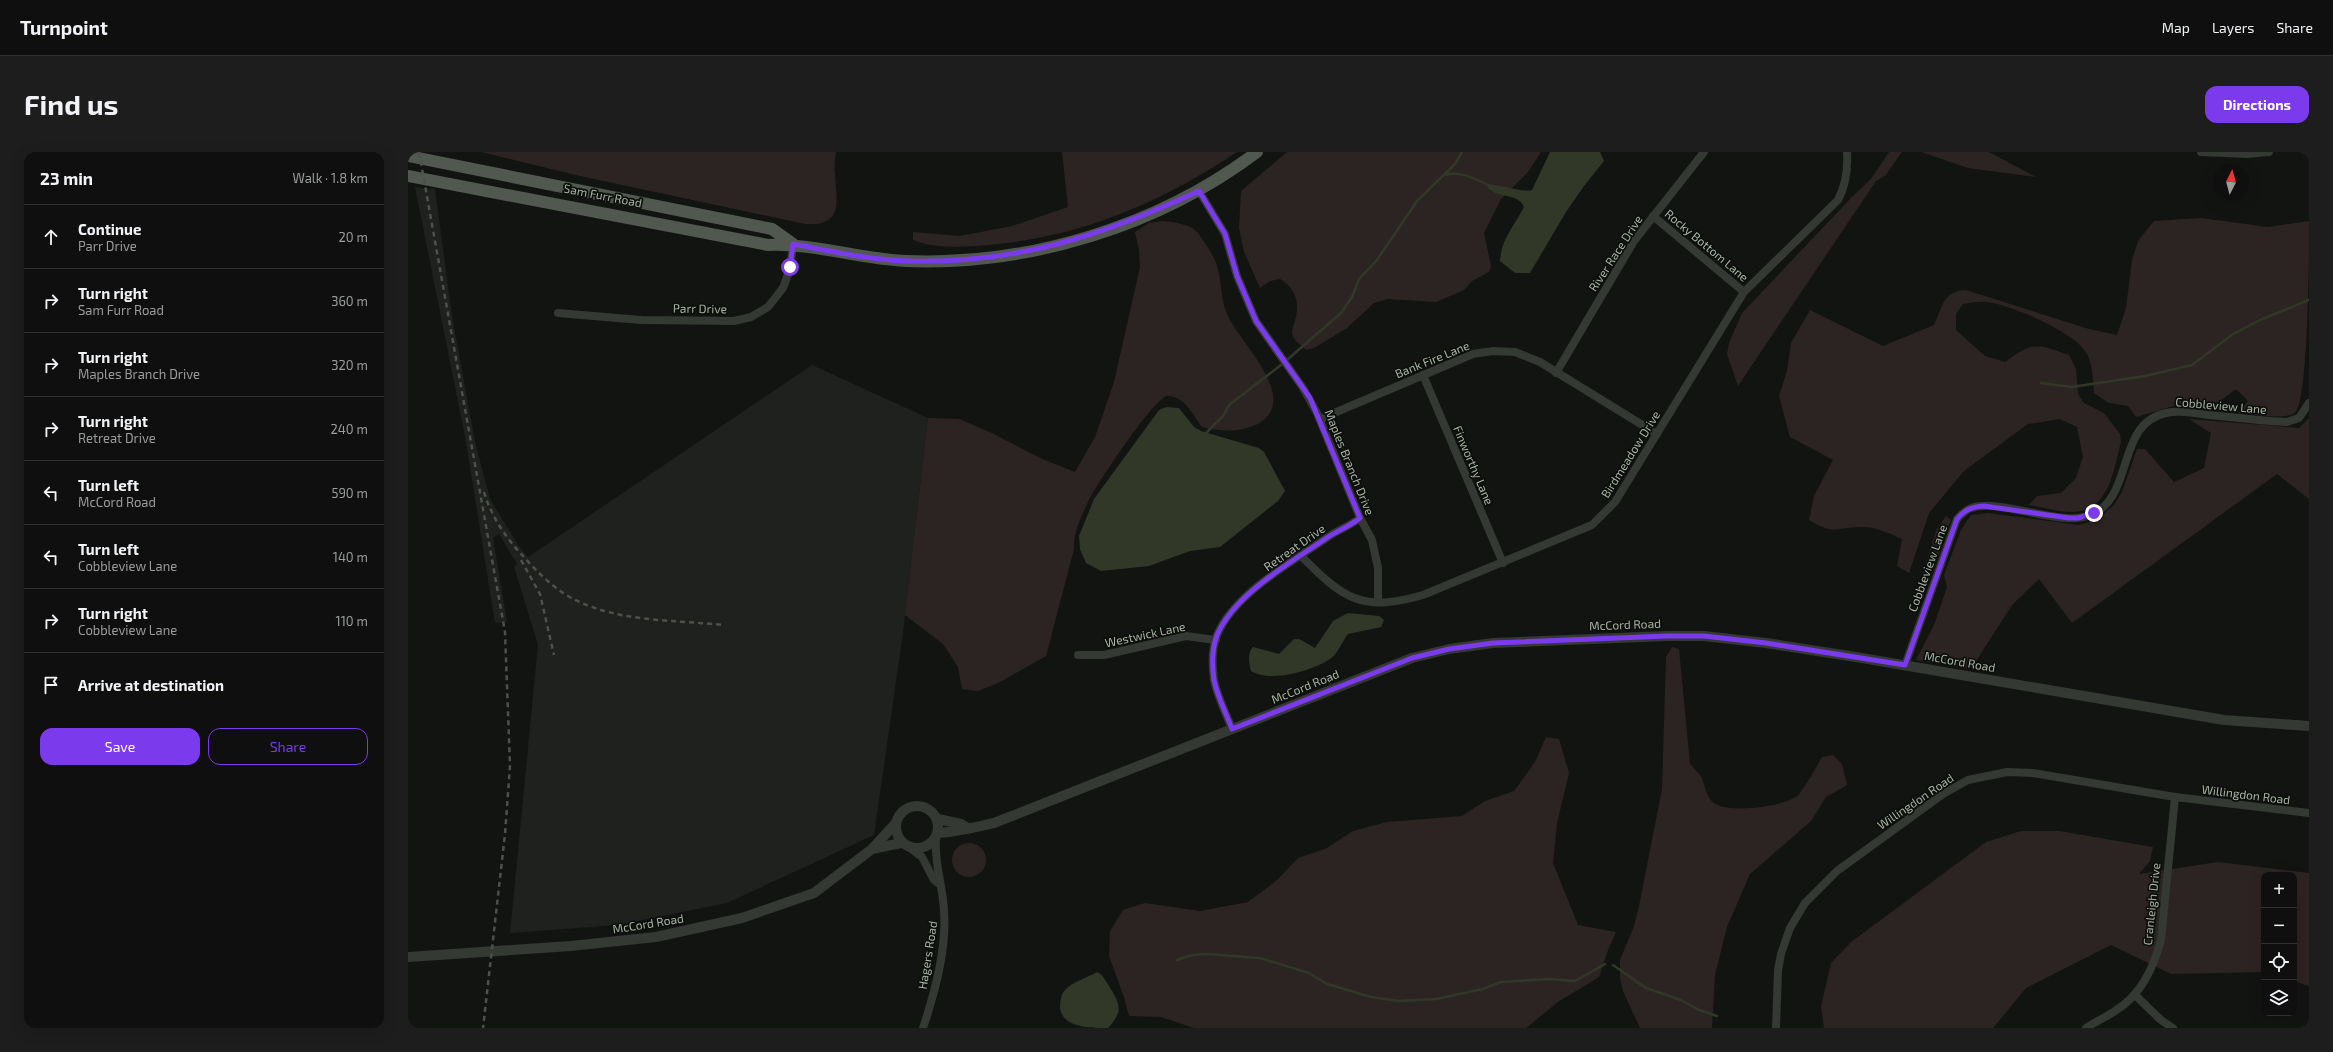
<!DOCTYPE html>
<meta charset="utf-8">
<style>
body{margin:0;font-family:"Exo 2",sans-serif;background:#1c1d1c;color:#f1f3f6}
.controls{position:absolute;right:12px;bottom:12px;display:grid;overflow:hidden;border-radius:8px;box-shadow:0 4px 16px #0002}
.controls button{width:36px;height:36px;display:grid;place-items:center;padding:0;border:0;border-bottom:1px solid #2e2f2e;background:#0e0f0e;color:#f1f3f6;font:20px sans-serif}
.compass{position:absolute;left:1805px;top:12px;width:36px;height:36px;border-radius:50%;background:#0e0f0e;box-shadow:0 4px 16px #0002;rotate:6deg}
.stop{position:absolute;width:12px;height:12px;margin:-9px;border:3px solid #7c3aed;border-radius:50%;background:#fff}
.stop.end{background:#7c3aed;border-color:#fff;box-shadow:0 1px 4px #0008}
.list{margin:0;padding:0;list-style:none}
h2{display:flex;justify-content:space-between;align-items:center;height:52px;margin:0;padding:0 16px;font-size:17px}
h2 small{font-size:13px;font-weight:400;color:#9b9c9e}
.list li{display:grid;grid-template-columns:26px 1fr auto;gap:12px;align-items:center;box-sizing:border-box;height:64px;padding:0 16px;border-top:1px solid #2e2f2e}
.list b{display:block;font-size:15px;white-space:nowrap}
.list p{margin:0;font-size:13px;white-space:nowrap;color:#9b9c9e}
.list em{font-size:13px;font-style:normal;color:#9b9c9e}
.actions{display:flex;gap:8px;padding:12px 16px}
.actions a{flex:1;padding:9px 0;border:1px solid #7c3aed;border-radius:12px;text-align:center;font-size:14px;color:#7c3aed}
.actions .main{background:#7c3aed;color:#fff}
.icon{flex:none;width:22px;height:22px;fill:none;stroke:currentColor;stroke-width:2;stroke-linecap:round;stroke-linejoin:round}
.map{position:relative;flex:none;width:1901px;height:876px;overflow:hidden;border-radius:12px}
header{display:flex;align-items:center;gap:24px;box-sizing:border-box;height:56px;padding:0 20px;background:#0e0f0e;border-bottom:1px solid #2e2f2e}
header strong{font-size:19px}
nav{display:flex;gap:22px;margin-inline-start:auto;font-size:14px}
.intro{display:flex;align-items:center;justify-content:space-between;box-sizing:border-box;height:96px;padding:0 24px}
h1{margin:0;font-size:28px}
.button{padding:10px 18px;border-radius:12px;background:#7c3aed;color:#fff;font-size:14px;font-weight:700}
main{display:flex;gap:24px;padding:0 24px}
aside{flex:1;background:#0e0f0e;border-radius:12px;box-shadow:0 4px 16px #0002}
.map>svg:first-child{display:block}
.built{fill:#1e211e}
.green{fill:#2c2422}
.water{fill:#313828}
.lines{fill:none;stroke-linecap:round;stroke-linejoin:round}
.stream{stroke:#313828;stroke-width:2.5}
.minor{stroke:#343933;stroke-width:8}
.tertiary{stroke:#343933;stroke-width:10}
.primary{stroke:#51584f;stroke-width:12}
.rail{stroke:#4c524a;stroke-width:2.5;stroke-dasharray:5 4;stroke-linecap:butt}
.route{stroke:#7c3aed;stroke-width:5}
.labels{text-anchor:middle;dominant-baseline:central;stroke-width:3.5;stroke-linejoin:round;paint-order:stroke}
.street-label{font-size:12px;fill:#a8b5a3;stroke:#0d0f0d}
</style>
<header>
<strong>Turnpoint</strong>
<nav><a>Map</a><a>Layers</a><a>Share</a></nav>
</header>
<div class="intro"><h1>Find us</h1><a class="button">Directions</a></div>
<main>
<aside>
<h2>23 min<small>Walk · 1.8 km</small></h2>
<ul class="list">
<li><svg class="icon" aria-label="ahead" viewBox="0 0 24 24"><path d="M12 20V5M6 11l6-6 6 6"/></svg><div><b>Continue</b><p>Parr Drive</p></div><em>20 m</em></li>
<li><svg class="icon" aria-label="right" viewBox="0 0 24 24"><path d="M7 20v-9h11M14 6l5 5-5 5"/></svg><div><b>Turn right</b><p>Sam Furr Road</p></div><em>360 m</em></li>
<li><svg class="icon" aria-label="right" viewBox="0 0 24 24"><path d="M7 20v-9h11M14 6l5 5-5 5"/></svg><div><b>Turn right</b><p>Maples Branch Drive</p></div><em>320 m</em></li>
<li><svg class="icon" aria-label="right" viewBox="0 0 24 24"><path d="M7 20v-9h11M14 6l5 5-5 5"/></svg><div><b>Turn right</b><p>Retreat Drive</p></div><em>240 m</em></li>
<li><svg class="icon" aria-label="left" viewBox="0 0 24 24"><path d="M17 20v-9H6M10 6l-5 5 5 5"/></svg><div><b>Turn left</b><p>McCord Road</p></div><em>590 m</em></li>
<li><svg class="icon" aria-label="left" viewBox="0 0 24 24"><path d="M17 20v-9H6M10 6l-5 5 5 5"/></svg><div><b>Turn left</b><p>Cobbleview Lane</p></div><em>140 m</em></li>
<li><svg class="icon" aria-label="right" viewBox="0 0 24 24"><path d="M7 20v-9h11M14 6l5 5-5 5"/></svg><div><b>Turn right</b><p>Cobbleview Lane</p></div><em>110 m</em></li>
<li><svg class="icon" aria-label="arrive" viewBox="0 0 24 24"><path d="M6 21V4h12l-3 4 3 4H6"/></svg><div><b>Arrive at destination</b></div></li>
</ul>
<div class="actions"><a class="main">Save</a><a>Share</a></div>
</aside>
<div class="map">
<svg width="1901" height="876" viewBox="0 0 1901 876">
<rect width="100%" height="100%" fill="#121412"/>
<!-- built -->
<path class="built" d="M7,35l20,2 17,127 23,126 15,57 28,46 10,12 284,-192 116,53 -25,215 -29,202 -147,68 -110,22 -107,8 28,-288 -24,-78 3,-3 -18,-30 -6,4 14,84 -12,1 -29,-181z"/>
<!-- green -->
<g class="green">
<path d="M73,0h355c-1,7 -2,15 -1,22 1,27 10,52 -30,50l-225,-48z"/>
<path d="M654,0h175c-77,51 -156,85 -249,93 -23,2 -53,4 -75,-5v-8l47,4 52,-10 56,-19z"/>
<path d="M879,0h254l-13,20 -27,27 -17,34 7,33 -2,6 -17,9 -8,9 -28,12 -48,-3 -14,4 -27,25 -33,20 -8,2c-5,-5 -13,-10 -14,-17 0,-4 2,-9 3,-12 5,-18 1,-33 -15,-42l-10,2 -10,7 -16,-36 -5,-24 2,-37z"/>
<path d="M1481,0h13l-17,24 -9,5 -138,205 -11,-32 2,-11 13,-30 109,-115 20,-19z"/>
<path d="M1513,0h68l47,25 -68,-9z"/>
<path d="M1793,66l67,9 41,-6c0,29 0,178 -14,192 -11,7 -43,1 -57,0l10,-12 -12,-12 -26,20 -37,-3 -37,11 -8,-11 -19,-3 -15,-10c-1,-12 -1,-28 -7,-39 -11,-22 -76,-49 -100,-52 -8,-1 -17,1 -24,2l-7,10v16l29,26 20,6c27,-20 32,-19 64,-7l7,14 2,25 6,9 20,10 16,21 1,8c-8,29 -11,69 -49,70 -14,0 -29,-5 -43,-7l8,-9 24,-3 15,-15 7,-21 -6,-30 -17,-8 -32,5 -64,47 -35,42 -20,60 -12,-7 5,-27c-14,-6 -27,-13 -42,-12 -27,1 -26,8 -51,-7l5,-24 19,-36 -43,-23 -11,-41 8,-25 4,-28 19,-33 73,36 51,-21c9,-19 9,-34 32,-35l123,39 28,6 9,-27 6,-48 6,-19 16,-20z"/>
<path d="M755,69c10,1 27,3 34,11 7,9 15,21 19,31 6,16 4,35 11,51 12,28 72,82 34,108 -17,11 -41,10 -59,5 -8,-11 -18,-32 -35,-31 -13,2 -70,88 -78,104 -7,15 -16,32 -15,49l-28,107 -48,27 -20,8 -16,-2 -4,-22 -15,-23 -38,-29 23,-197 31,1 33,14 48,25 35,14 20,-35 19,-55 26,-115 -1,-17 -4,-18 14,-9z"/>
<path d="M1901,266v81l-32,-25 -205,149 -33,-44 -27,26 -41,64 -55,-9 18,-35 13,-38 -3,-12 17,-45 10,-15 17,-2 91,12 10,-3 12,-6 13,-11 8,-13 15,-43h8l29,33 30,-14 7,-35 -22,-14 110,9z"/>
<path d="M1538,364l5,4 -20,57 -4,2 -5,-3 14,-45z"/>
<path d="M1264,495l7,2 11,115c4,4 9,9 12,14 3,8 4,19 12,25 15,11 73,4 85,-9 9,-11 16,-25 23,-37l11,-2 9,9 5,21 -21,12 -15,24 -61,53 -23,53 -12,48 -3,53h-72l-17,-37 -3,-13v-18l14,-34 5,-20 23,-117 4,-132z"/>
<path d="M1138,585l13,2 10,34 -12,50 -4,40 25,62 38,7 -8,18 -9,27 -41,25 -32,26h-332l-33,-11 -32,-1 -5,-19 -15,-41 1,-25 13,-21 22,-7 55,8 48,-9 28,-21 22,-23 27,-9 28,-18 34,-9 75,-6 23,-15 29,-10 21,-29z"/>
<path d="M1613,679h38l94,16 -3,14 -11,13 79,-12 91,11v113l-15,-5v-106h-30v97l-93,2 -60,-29 -85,43 -33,40h-169l-3,-22 10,-43 20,-21 135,-100z"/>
<circle cx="561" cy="708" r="17"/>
</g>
<!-- water -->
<g class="water">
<path d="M1142,0h50l4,9 -20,25 -18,26 -36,61h-15l-15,-12c1,-22 15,-36 24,-54 -6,-16 -32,-7 -38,-23 12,0 38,9 46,6z"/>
<path d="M758,255l13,1 15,19 7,4 58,17 5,4 21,39 -7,10 -58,46 -30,4 -41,15 -48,5 -15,-8 -6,-14 -1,-13 15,-37 65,-89z"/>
<path d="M940,461l31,3 5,4 -3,7 -33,7c-6,7 -10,20 -18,25 -18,12 -60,24 -79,12 -2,-7 -4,-18 2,-24l26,7 15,-15h5l16,9 18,-27z"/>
<path d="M689,820c6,3 8,8 12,14 11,18 15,25 -1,42 -18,0 -45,0 -48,-20 0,-6 1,-14 5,-18 8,-9 22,-12 32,-18z"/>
</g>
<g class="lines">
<!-- stream -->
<g class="stream">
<path d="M1036,23c15,-4 28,2 42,9"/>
<path d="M880,207l53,-46 11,-16 7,-18 18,-19 40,-59 38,-37 7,-12"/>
<path d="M1633,231l31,4 73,-11 47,-11 41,-31 27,-14 49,-20"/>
<path d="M797,282l18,-18 6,-11 52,-40"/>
<path d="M769,808l15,-5 14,-1 54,4 49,15 18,11 44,13 28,4 37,-2 47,-10 18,-7 49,-3 25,2 30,-17"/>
<path d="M1205,813l33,23 35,12 18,10 18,6"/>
</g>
<!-- minor -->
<g class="minor">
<path d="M1793,0l46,2 22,-2"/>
<path d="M791,39l26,43 12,42 19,45 47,67 14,25 43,105 12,22 6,28v34"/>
<path d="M1245,64l91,76"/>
<path d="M150,161l83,7 93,1 17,-4 17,-10 15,-19 7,-19 3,-25"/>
<path d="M1148,221l78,-132 70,-89"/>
<path d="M1015,223l80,188"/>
<path d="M912,267l153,-65 20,-3 22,1 25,10 117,72"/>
<path d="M893,404c42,42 60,57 122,39l169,-70 23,-23 129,-210 94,-92c8,-15 10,-31 9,-48"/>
<path d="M670,503h26l82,-19 30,4"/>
<path d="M1497,513l52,-146c4,-4 8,-9 14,-11 30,-10 85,18 117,8 48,-16 26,-92 78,-103 14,-3 28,0 42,2 26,2 53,6 79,7l12,-4 10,-15"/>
<path d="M824,577c-6,-16 -15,-33 -18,-49 -2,-14 -2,-32 3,-45 18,-42 75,-73 111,-98 10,-7 22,-11 32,-19"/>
<path d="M501,695l13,10 12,23 5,4"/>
<path d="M1727,843l26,25 12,8"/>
<path d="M515,876c12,-36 24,-79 21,-117 -1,-25 -10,-47 -8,-72"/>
<path d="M1368,876l2,-58 3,-16 9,-26 15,-25 32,-32 106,-77 25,-14 39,-8 26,1 142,24 134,16"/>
<path d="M1678,876c9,-6 20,-11 29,-17 26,-16 38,-42 46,-71l14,-143"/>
</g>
<!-- tertiary -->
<g class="tertiary">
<circle cx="509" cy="675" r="21"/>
<path d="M530,667l23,5 7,4"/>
<path d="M530,681c19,-1 37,-6 56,-10l418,-165 37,-9 44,-6 174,-7h37l62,7 90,14 368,63 85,6"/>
<path d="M464,697l29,-6"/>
<path d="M0,805l163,-11 85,-9 86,-19 72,-25 58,-44 24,-26"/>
</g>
<!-- primary -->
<g class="primary">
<path d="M0,4l364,73 21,15"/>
<path d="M0,24l360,69c46,-2 91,14 138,16 123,5 253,-35 351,-109"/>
</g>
<!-- rail -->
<g class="rail">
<path d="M11,0l86,480 5,134 -5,68 -22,194"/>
<path d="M76,340c7,24 22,46 39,64 16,18 36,38 59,47 43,19 94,17 141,22"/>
<path d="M113,408l19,34 14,61"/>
</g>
</g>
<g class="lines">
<!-- route -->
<path class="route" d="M382,115l3,-23c37,7 76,16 114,17 110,3 194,-25 292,-70l26,43 12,42 19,45 54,77 50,120c-10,8 -21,12 -32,19 -36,25 -93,56 -111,98 -5,13 -5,31 -3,45 3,16 12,33 18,49l180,-71 37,-9 44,-6 174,-7h37l62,7 139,22 52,-146c8,-10 15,-12 27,-13l85,12h9l16,-5"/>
</g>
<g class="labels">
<!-- street labels -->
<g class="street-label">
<text transform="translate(195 43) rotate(11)">Sam Furr Road</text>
<text transform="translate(1299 93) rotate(40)">Rocky Bottom Lane</text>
<text transform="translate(1207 101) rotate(-57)">River Race Drive</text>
<text transform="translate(292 156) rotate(1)">Parr Drive</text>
<text transform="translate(1024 207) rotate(-22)">Bank Fire Lane</text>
<text transform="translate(1813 253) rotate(5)">Cobbleview Lane</text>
<text transform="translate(1222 302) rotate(-58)">Birdmeadow Drive</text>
<text transform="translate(942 310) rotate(68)">Maples Branch Drive</text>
<text transform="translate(1066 313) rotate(67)">Finworthy Lane</text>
<text transform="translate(886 395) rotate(-35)">Retreat Drive</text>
<text transform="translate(1519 416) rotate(-70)">Cobbleview Lane</text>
<text transform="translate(1217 472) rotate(-2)">McCord Road</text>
<text transform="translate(737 482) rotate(-12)">Westwick Lane</text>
<text transform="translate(1552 509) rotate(10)">McCord Road</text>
<text transform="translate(897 534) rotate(-22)">McCord Road</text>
<text transform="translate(1838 642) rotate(7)">Willingdon Road</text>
<text transform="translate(1507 649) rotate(-34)">Willingdon Road</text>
<text transform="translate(1743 752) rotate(-84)">Cranleigh Drive</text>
<text transform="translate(240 771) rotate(-9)">McCord Road</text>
<text transform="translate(519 803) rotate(-81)">Hagers Road</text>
</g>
</g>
</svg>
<div class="controls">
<button>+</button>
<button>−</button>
<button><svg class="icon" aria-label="locate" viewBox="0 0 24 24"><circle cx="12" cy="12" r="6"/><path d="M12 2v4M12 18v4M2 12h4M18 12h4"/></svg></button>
<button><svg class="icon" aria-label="layers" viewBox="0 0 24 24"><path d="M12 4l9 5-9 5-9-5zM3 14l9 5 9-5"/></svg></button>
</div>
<svg class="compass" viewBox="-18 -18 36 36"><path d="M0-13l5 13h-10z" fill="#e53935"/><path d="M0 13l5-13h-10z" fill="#9b9c9e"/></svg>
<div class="stop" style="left:382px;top:115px"></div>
<div class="stop end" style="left:1686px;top:361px"></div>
</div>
</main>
